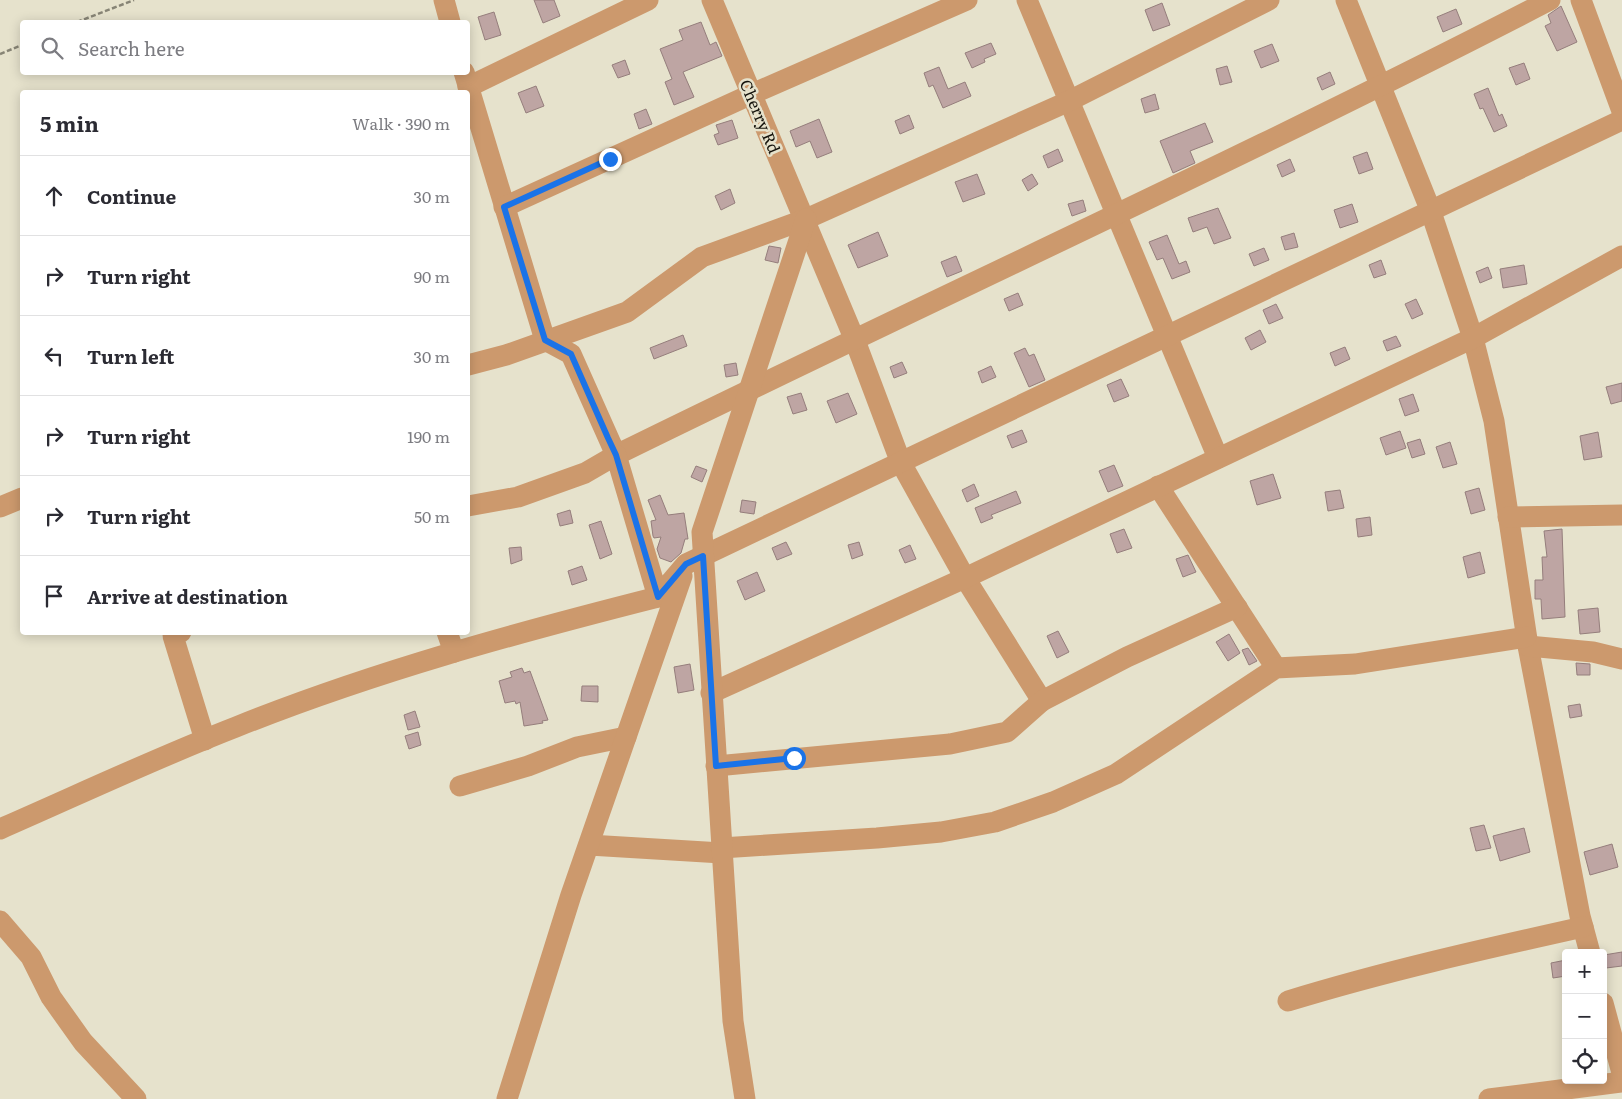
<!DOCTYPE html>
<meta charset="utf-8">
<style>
body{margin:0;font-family:Literata,serif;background:#f7f7f7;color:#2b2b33}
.controls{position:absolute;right:15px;bottom:15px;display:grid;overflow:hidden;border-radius:5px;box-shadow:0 2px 12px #0003}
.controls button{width:45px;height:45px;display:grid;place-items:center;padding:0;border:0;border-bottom:1px solid #e1e1e2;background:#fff;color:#2b2b33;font:25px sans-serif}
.stop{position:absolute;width:15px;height:15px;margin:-11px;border:4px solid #1a73e8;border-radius:50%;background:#fff}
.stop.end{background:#1a73e8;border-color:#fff;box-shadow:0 1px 5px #0008}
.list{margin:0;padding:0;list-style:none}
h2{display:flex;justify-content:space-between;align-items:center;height:65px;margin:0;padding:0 20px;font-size:21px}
h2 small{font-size:16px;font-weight:400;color:#7c7c81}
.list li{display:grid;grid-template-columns:32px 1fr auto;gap:15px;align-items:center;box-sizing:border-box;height:80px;padding:0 20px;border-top:1px solid #e1e1e2}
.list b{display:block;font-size:19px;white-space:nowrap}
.list em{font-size:16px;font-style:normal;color:#7c7c81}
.icon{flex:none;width:28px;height:28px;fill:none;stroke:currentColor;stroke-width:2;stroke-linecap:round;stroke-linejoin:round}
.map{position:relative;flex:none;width:1622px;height:1099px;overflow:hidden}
.search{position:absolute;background:#fff;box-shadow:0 2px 12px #0003;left:20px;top:20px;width:450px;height:55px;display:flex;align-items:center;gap:12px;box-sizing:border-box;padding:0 18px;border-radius:5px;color:#7c7c81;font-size:19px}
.panel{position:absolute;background:#fff;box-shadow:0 2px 12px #0003;left:20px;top:90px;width:450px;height:545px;border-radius:5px}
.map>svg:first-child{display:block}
.building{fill:#bea5a3;stroke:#957e7c}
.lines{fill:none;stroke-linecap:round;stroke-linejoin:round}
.path{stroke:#878475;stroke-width:2.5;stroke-dasharray:5 2.5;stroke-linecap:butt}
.minor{stroke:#cc996d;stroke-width:21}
.route{stroke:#1a73e8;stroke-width:6}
.labels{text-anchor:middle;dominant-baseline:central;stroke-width:5;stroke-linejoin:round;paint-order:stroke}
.street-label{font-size:16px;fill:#14120b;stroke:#e6e2cc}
</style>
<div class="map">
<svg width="1622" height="1099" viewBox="0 0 1622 1099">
<rect width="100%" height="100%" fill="#e6e2cc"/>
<!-- building -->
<g class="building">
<path d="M534,0h20l6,16 -17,7z"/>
<path d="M1162,3l8,22 -17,6 -8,-21z"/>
<path d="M1561,6l16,36 -20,9 -12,-25 6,-3 -3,-8z"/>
<path d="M1456,9l6,15 -19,8 -6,-15z"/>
<path d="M494,12l7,23 -16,5 -7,-23z"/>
<path d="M701,22l9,23 6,-3 6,14 -39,16 11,25 -20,8 -9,-23 7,-3 -12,-30 23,-9 -4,-10z"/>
<path d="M991,43l5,11 -12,5 1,3 -13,6 -7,-15z"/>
<path d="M1272,44l7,17 -18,7 -7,-17z"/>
<path d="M625,60l5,14 -12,4 -6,-13z"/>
<path d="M1524,63l6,16 -14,6 -7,-17z"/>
<path d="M1227,66l5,16 -12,3 -4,-16z"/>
<path d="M939,67l9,22 17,-7 6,14 -28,12 -10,-23 -4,2 -5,-14z"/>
<path d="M1330,72l5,12 -13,6 -5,-12z"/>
<path d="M536,86l8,20 -18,7 -8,-20z"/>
<path d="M1488,88l11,28 3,-2 5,12 -13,6 -11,-24 -3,1 -6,-15z"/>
<path d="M1155,94l4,15 -14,4 -4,-14z"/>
<path d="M646,109l6,15 -13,5 -5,-15z"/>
<path d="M909,115l5,13 -14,6 -5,-13z"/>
<path d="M819,119l13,33 -15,6 -7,-17 -14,6 -6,-16z"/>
<path d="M732,120l6,18 -20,7 -4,-10 5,-2 -3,-8z"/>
<path d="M1205,123l8,19 -23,9 5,12 -22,10 -13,-32z"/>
<path d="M1058,149l5,12 -15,7 -5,-12z"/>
<path d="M1367,152l6,17 -14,5 -6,-17z"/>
<path d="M1290,159l5,12 -13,6 -5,-12z"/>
<path d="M977,174l8,20 -22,8 -8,-20z"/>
<path d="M1032,174l6,10 -10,7 -6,-11z"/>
<path d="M730,189l5,14 -14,7 -6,-14z"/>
<path d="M1083,200l3,11 -14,5 -4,-12z"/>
<path d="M1352,204l6,18 -18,6 -6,-18z"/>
<path d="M1218,208l13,30 -17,6 -7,-17 -14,5 -5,-14z"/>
<path d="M878,232l10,24 -30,12 -10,-23z"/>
<path d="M1294,233l4,14 -13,3 -4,-13z"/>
<path d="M1167,235l12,29 7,-3 4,11 -18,7 -9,-21 -6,2 -8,-18z"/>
<path d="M769,246l12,2 -3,15 -13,-3z"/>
<path d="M1264,248l5,12 -15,6 -5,-12z"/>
<path d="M956,256l6,15 -15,6 -6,-15z"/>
<path d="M1381,260l5,14 -12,4 -5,-13z"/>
<path d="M1524,265l3,19 -24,4 -3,-19z"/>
<path d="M1488,267l4,11 -12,5 -4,-11z"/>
<path d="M1018,293l5,12 -14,6 -5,-12z"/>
<path d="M1416,299l7,15 -11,5 -7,-15z"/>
<path d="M1276,304l7,14 -14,6 -6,-14z"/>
<path d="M1260,330l6,12 -15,8 -6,-12z"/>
<path d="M683,335l4,11 -33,13 -4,-11z"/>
<path d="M1396,336l5,10 -14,5 -4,-10z"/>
<path d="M1345,347l5,12 -15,7 -5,-13z"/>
<path d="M1025,348l4,8 5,-2 11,26 -16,7 -15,-34z"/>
<path d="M902,362l5,11 -13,5 -4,-11z"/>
<path d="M736,363l2,12 -12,2 -2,-12z"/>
<path d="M991,366l5,11 -14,6 -4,-11z"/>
<path d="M1121,379l8,17 -15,6 -7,-17z"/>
<path d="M1622,383v18l-11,3 -5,-17z"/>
<path d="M801,393l6,17 -14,4 -6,-17z"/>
<path d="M848,393l9,21 -21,9 -9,-22z"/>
<path d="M1413,394l6,17 -14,5 -6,-17z"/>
<path d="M1022,430l5,12 -15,6 -5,-12z"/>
<path d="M1400,431l6,17 -20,7 -6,-17z"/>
<path d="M1598,432l4,25 -18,3 -4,-24z"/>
<path d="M1420,439l5,15 -13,4 -5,-15z"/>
<path d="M1450,442l7,22 -14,4 -7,-21z"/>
<path d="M1114,465l9,21 -15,6 -9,-21z"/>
<path d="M696,466l11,4 -5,12 -11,-5z"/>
<path d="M1273,474l8,24 -24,7 -7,-24z"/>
<path d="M974,484l5,12 -12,6 -5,-12z"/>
<path d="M1479,488l6,22 -14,4 -6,-22z"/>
<path d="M1340,490l4,18 -16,3 -3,-19z"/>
<path d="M1016,491l5,12 -30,12 2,3 -12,5 -6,-15z"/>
<path d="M660,495l8,20 16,-2 4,26h-3l-4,14 -10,9 -11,-4 -3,-9 4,-12 -7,1 -1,-2 -2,-15 5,-1 -8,-20z"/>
<path d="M742,500l14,2 -2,12 -14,-2z"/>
<path d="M570,510l3,13 -13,3 -3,-12z"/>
<path d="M1370,517l2,18 -14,2 -2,-18z"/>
<path d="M601,521l11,33 -12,5 -11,-34z"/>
<path d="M1124,529l8,19 -15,5 -7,-19z"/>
<path d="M1562,529l3,88 -23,2 -1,-20h-6v-19h8l-1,-23h5l-3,-26z"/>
<path d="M786,542l6,12 -15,6 -5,-12z"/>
<path d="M859,542l4,13 -11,4 -4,-14z"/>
<path d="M910,545l6,14 -11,4 -6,-13z"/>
<path d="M521,547l1,13 -11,4 -2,-16z"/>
<path d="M1480,552l5,21 -17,5 -5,-21z"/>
<path d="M1188,555l8,17 -13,5 -7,-18z"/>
<path d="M582,566l5,14 -15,5 -4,-14z"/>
<path d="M757,572l8,19 -20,9 -8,-19z"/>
<path d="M1598,608l2,24 -20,2 -2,-24z"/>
<path d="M1058,631l11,21 -12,6 -10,-22z"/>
<path d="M1229,634l11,19 -12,8 -12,-19z"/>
<path d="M1248,648l9,13 -8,4 -7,-15z"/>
<path d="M1576,663l14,1v11h-13z"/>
<path d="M690,664l4,26 -16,3 -4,-26z"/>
<path d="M522,668l2,5 6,-2 18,49 -6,1 1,2 -19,3 -4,-24 -4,2 -1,-3 -10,2 -6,-22 13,-4 -2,-5z"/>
<path d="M582,686h16v16l-17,-1z"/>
<path d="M1580,704l2,12 -12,2 -2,-12z"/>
<path d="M415,711l5,16 -12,3 -4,-15z"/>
<path d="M418,732l3,13 -12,4 -4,-13z"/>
<path d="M1484,825l7,23 -15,3 -6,-23z"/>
<path d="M1524,828l6,24 -30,9 -7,-25z"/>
<path d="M1612,844l6,23 -28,8 -6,-23z"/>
<path d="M1622,952v14l-16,2 -2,-13z"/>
<path d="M1566,960v16l-13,2 -2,-15z"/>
</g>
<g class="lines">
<!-- path -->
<g class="path">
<path d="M77,22l57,-22"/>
<path d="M0,54l22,-9"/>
</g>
<!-- minor -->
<g class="minor">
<path d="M444,0l6,22"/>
<path d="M712,0l142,338 47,125 64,115 77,123"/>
<path d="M1027,0l191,458"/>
<path d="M1346,0l84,209 43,129 21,83 34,225 52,270 10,37"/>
<path d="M1581,0l41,111"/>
<path d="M464,72l81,268 26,14 45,101c311,-153 626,-296 934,-455"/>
<path d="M468,87l180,-87"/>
<path d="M504,207l248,-113 215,-94"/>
<path d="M468,365l38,-10 121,-43 75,-55 104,-38 261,-117 202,-102"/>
<path d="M1158,486l118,182"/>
<path d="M468,506l50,-9 67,-24 31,-18 42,142 28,-33 936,-444"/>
<path d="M0,507l22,-9"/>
<path d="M1508,517l114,-2"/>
<path d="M181,632l-8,4 32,104"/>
<path d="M447,632l7,20"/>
<path d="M1528,646l65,6 29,7"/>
<path d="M711,693l254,-115 508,-240 149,-82"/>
<path d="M716,766l234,-22 57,-12 35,-31 85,-44 110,-50"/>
<path d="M460,786l68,-20 49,-19 49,-10"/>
<path d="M0,829c78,-34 156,-71 236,-102 137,-55 280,-94 422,-130"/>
<path d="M589,845l133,8"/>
<path d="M721,848l156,-10 64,-6 54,-10 58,-20 63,-28 160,-106 79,-4 171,-27"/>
<path d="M0,921l31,36 20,40 32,45 53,57"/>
<path d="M1288,1001c98,-30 196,-52 295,-74"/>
<path d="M1603,1003l19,70"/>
<path d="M507,1099l64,-204 111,-319"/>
<path d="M745,1099l-12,-78 -31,-489 104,-313"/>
<path d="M1489,1099l133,-17"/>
</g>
</g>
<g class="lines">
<!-- route -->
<path class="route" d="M610,159l-106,48 41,133 26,14 37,84 8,17 42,142 28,-33 17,-8 13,210 78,-8"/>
</g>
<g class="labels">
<!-- street labels -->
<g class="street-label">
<text transform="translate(761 116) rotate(67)">Cherry Rd</text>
</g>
</g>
</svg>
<div class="controls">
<button>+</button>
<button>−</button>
<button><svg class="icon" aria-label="locate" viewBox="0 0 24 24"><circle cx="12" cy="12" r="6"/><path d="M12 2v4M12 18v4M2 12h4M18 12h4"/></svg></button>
</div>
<div class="stop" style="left:794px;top:758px"></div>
<div class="stop end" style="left:610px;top:159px"></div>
<div class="search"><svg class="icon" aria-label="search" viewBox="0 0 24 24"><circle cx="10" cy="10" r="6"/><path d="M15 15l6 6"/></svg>Search here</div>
<section class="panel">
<h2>5 min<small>Walk · 390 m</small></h2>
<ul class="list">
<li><svg class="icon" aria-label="ahead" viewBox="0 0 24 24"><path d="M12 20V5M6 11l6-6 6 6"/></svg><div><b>Continue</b></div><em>30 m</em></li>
<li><svg class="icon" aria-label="right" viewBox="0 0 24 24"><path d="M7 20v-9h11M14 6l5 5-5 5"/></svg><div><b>Turn right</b></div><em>90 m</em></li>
<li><svg class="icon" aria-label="left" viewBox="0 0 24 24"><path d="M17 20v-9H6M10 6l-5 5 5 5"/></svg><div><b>Turn left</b></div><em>30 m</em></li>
<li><svg class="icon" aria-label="right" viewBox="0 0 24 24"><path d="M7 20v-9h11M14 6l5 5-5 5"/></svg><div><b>Turn right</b></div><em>190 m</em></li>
<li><svg class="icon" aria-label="right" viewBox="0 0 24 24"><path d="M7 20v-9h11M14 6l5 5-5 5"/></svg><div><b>Turn right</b></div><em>50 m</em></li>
<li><svg class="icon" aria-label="arrive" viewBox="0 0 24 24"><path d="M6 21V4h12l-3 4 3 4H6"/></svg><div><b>Arrive at destination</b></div></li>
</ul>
</section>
</div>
